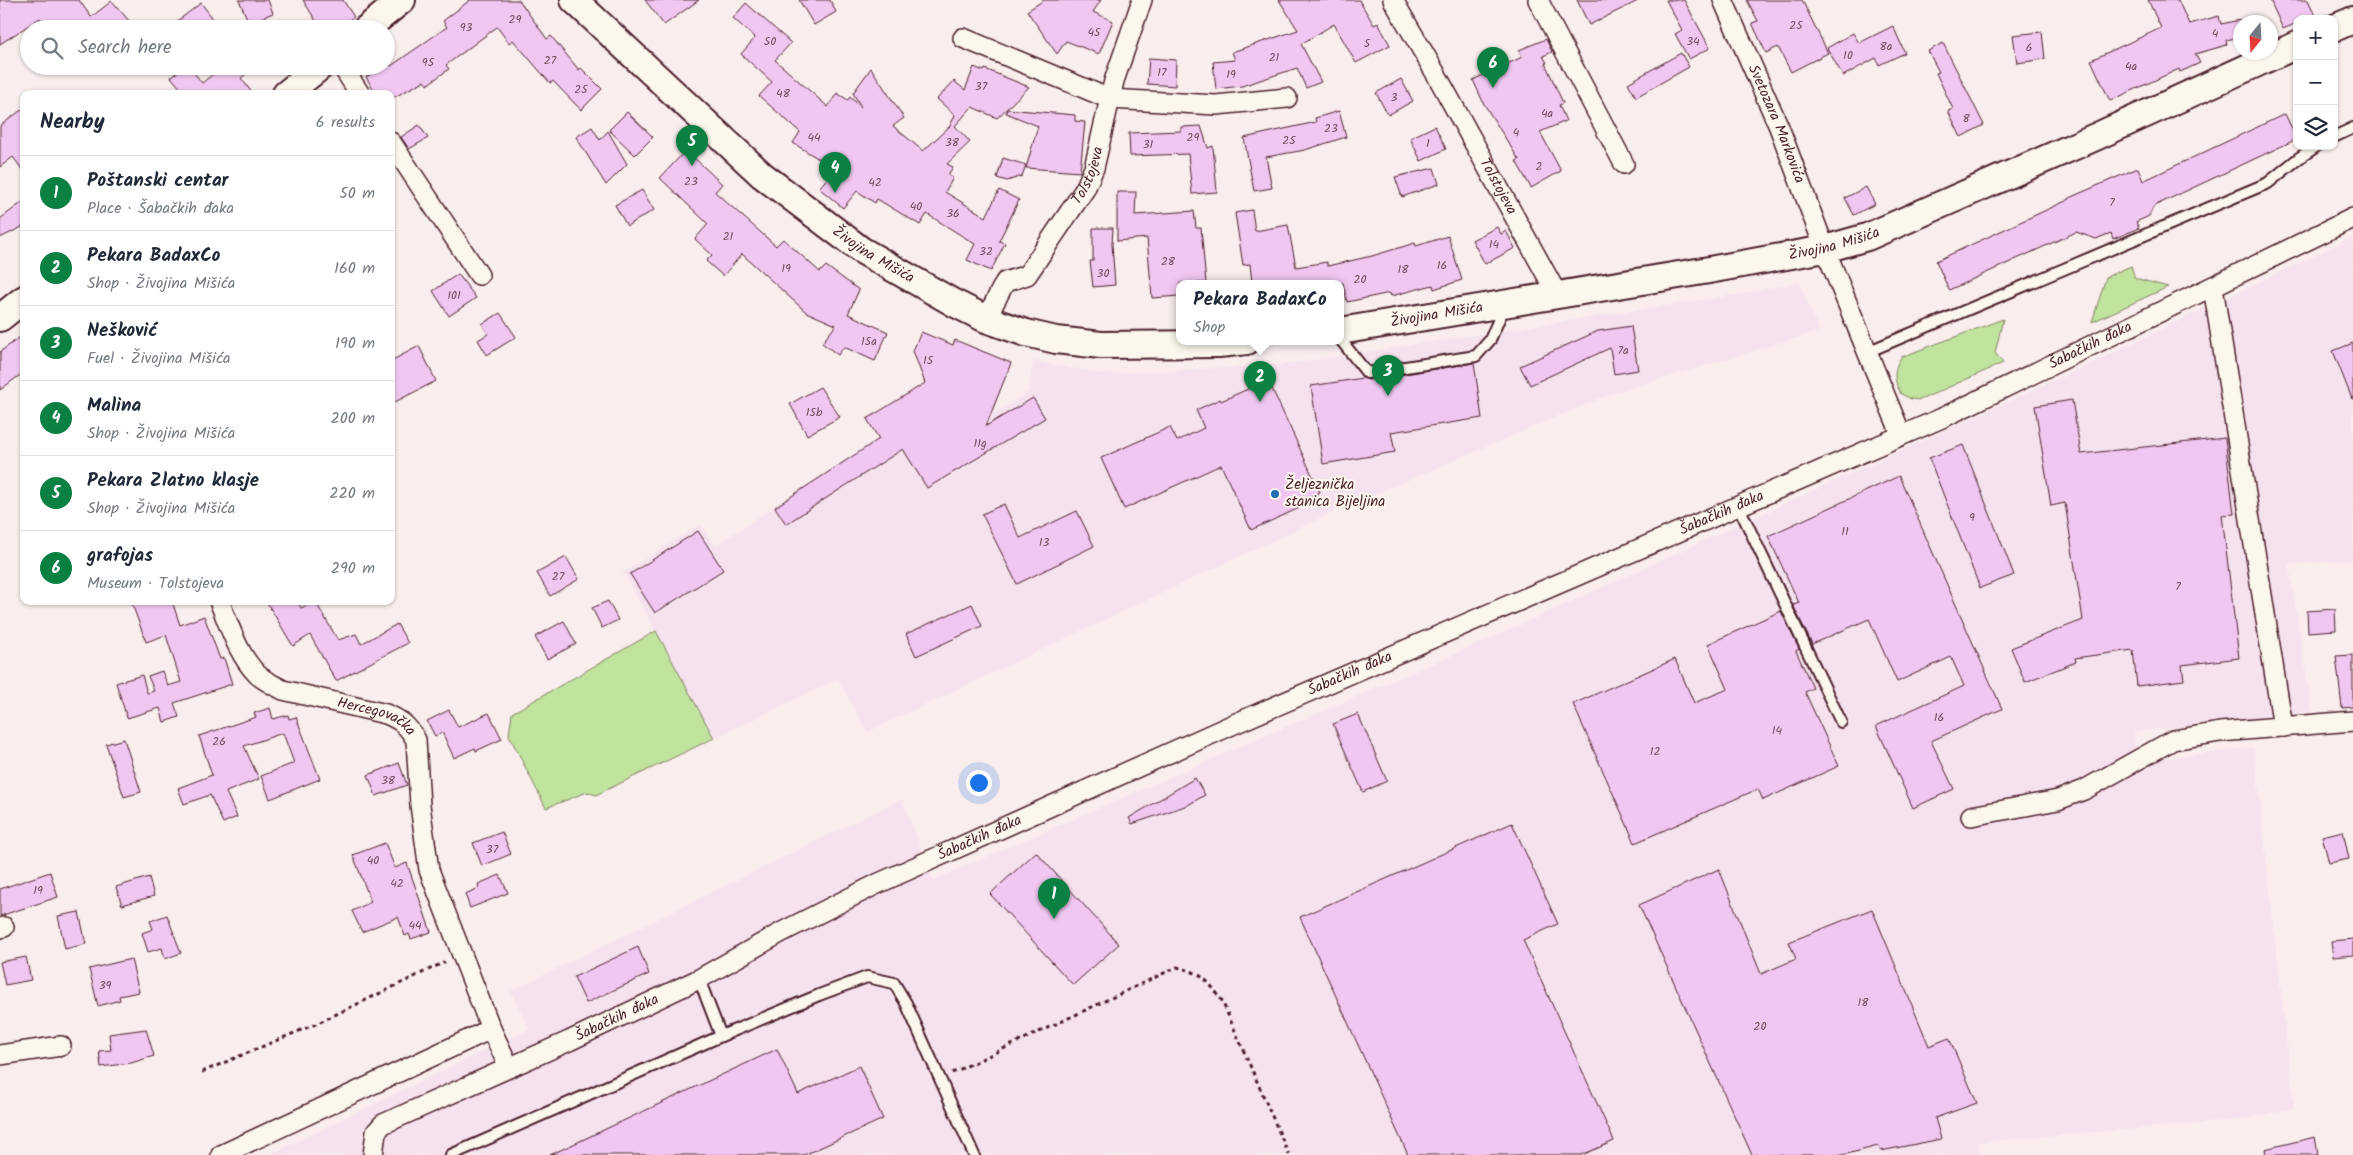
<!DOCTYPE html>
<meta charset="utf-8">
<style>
body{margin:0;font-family:Kalam,sans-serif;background:#f2f2f3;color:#1f2937}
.controls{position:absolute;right:15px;top:15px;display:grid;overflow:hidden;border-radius:10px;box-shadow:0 1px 4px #0004}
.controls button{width:45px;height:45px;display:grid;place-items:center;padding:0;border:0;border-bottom:1px solid #e0e1e3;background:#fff;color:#1f2937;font:25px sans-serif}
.compass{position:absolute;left:2233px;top:15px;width:45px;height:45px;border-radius:50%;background:#fff;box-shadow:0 1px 4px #0004;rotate:198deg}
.you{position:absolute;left:978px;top:782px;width:18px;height:18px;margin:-12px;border:4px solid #fff;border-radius:50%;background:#1a73e8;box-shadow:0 0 0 8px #1a73e833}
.badge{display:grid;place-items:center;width:32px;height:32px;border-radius:50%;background:#0b8043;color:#fff;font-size:16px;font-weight:700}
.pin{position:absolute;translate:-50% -41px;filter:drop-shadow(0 1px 2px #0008)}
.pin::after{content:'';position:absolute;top:26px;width:18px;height:15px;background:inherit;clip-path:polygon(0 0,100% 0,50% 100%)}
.popup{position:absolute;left:1176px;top:280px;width:168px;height:65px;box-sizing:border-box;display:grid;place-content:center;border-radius:10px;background:#fff;filter:drop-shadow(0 1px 4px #0005);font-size:16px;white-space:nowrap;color:#747a83}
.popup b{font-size:19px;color:#1f2937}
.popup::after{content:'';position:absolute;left:50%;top:100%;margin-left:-10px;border:10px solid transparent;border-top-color:#fff}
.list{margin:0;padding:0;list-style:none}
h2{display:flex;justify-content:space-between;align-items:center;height:65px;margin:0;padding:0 20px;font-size:21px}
h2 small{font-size:16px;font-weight:400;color:#747a83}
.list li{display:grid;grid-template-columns:32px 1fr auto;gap:15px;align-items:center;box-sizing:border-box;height:75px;padding:0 20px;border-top:1px solid #e0e1e3}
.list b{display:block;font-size:19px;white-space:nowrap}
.list p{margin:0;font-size:16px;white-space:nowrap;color:#747a83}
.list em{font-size:16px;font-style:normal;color:#747a83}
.icon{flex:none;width:28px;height:28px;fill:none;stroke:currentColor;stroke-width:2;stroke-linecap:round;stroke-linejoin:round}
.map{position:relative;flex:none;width:2353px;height:1155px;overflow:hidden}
.search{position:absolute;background:#fff;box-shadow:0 1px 4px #0004;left:20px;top:20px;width:375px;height:55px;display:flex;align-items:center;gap:12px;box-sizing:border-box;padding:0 18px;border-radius:28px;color:#747a83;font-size:19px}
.panel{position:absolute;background:#fff;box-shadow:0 1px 4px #0004;left:20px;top:90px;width:375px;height:515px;border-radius:10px}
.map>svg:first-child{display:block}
.built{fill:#f6e2ee}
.green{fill:#c0e39d;stroke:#858164}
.building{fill:#f0c7f0;stroke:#4a1f2b}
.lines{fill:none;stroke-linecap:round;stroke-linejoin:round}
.service-casing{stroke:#4a1f2b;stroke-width:14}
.minor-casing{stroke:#4a1f2b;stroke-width:22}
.secondary-casing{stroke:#4a1f2b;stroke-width:30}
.path{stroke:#4a1f2b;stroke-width:3;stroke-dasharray:4 4;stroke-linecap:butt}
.service{stroke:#fbf7ec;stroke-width:10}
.minor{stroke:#fbf7ec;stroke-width:19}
.secondary{stroke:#fbf7ec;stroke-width:26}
.poi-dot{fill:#1f6fb2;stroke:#fbf7ec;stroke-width:2}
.labels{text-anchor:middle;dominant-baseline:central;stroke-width:4;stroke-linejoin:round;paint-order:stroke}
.number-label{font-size:12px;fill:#74495c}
.street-label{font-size:15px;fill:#4a1f2b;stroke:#fbf7ec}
.poi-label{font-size:15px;fill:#4a1f2b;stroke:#fbf7ec;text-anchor:start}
</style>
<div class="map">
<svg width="2353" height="1155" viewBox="0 0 2353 1155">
<rect width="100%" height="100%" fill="#f9eded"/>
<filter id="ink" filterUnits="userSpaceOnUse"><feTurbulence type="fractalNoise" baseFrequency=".02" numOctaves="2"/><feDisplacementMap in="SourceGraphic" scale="10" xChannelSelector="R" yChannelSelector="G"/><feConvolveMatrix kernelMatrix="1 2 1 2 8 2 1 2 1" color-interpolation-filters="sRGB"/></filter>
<g filter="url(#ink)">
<!-- built -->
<g class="built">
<path d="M2353,237v323l-64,4 23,148 -178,20 4,29 116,-13 40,360 -55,12 -261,22 3,13h-1712l260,-126 -18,-38 391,-192 31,81 554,-240 590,-270z"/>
<path d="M1799,282l20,49 -206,62 -269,114 -477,225 -29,-53 -124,59 -58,-107 -33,-58 78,-49 14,22 215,-142 21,35 78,-47 4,-31 69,13 180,-9 465,-72z"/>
</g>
<!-- green -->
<g class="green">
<path d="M2131,266l4,12 33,9 -76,35 14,-45z"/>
<path d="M2003,319l-8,34 8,10 -83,37 -9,-1 -10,-5c-8,-14 -8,-24 0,-37z"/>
<path d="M656,631l58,107 -118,57 -9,-3 -41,16 -37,-73 3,-22z"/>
</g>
<!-- building -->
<g class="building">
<path d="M0,0h79l12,17 21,-16 24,28h-89l-7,-11 -40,26z"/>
<path d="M239,0h29l5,13 -24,10z"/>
<path d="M303,0h40l11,17 -20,12h-13z"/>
<path d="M470,0h49l28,39 4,-3 28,34 2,-2 21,21 -21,21 -28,-29 -3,2 -37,-43 -4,3 -12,-16 -51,38 3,4 -22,16 -3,-4 -33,18v-5h-15l-10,-17 23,-13 2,2 56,-39 -4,-6z"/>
<path d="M645,0h54l-35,25z"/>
<path d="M799,0h31l6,12 -22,13z"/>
<path d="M1044,0h57l-8,12 20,9 -14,33 -33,-13 -9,13 -30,-43z"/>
<path d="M1279,0h80l15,25 4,-2 12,22 -34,18 -22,-39 -33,20 20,38 -15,6 -9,-20 -55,18 -26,3 -3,-27 22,-2 -3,-8 66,-22z"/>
<path d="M1577,0h63l-51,25z"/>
<path d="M1666,0h18l26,48 -21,11 -14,-25 7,-4z"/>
<path d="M1747,0h55l26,53 -37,19 -13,-25 -12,6 -14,-30 6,-2z"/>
<path d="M2148,0h30l11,24 30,-8 2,8 19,-4v17l-14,3 1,5 -32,9 5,9 -20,9 -1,-3 -69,32 -19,-41 70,-32z"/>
<path d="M2270,0h38l7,15 -8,4h-10v4l-14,6z"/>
<path d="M201,3l20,26h-54z"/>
<path d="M746,3l45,40 -16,17 53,47 9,-14 11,7 2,-3 11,10 -8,-14 18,-25 33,50 -11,8 30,25 27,-25 5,-11 -18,-16 17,-18 11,9 9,-23 10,4 1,-2 44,18 -32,31 -25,-11 -17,19 15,16 -23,22 6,3 -5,8 5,3 -8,14 41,25 13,-27 20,10 -20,41 6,2 -14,28 -24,-11 8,-16 -48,-30 -7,11 -43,-26 -2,4 -18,-12 -14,17 -24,-20 16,-19 -42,-26 7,-11 -41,-36 13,-14 -31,-28 14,-16 -22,-20z"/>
<path d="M1893,26l12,27 -26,12 -3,-7 -33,18 -16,-28 26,-15 6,10z"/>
<path d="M2042,32l3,27 -28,4 -4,-28z"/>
<path d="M1546,39l6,13 -9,4 4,7h-2l18,40 -4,2 7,16 -26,11 21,39 -30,17 -15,-27 3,-1 -35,-56 -11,-24 49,-23 -3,-7z"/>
<path d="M1943,43l41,82 -23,12 -13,-26 5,-2 -17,-36 3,-1 -11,-21z"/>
<path d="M1681,53l8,14 -53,30 -8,-14z"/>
<path d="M1149,58l27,2 -1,26 -28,-2z"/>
<path d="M185,66h4l13,17 21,-17h34l-16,12 12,16h-68l-14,-17z"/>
<path d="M1401,79l12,22 -25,14 -12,-22z"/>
<path d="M24,108v64l-11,-15 -13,10v-41z"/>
<path d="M1007,109l68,6v6l10,1 -5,50 -54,-4 12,-42 -32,-13z"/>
<path d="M1339,111l7,26 -41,13 -39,7 6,31 -18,3 -10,-53 72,-16 -1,-4z"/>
<path d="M627,112l26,25 -18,18 -26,-25z"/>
<path d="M2285,114l12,25 -143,67 -5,10 -13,6 3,6 -26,11 -2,-6 -15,6 -20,-7 -127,58 -13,-29 134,-62 -1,-1 69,-30 5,13z"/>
<path d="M419,125l9,13 -19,11 -8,-12z"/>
<path d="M1201,126l7,22 5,-2 4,46 -25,2 -4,-40 -58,2 -1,-23 52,-2v-4z"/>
<path d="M1435,126l11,23 -25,12 -11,-23z"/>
<path d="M592,127l8,13 8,-9 19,33 -21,21 -30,-48z"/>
<path d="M686,150l36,34 -7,8 61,54 7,-7 37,33 6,-6 33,24 -11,24 40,18 -13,29 -31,-14 -6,8 -16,-12 14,-18 -30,-13 -64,-58 -19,22 -17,-15 6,-6 -17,-16 13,-15 -48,-46z"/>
<path d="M1003,158l23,7 -4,11 -15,5 -10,-3z"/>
<path d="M1434,168l5,16 -37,13 -7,-20z"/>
<path d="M1866,187l9,17 -21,11 -9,-17z"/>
<path d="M642,190l12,20 -27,16 -12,-21z"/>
<path d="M1117,192h19l-1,23 59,-4 2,17h5l5,55h-26v13l-28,2 -5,-60 -30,3z"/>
<path d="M24,201v25l-24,12v-19z"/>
<path d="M1252,210l3,21 33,-6 8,42 31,-5v4l45,-10 43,-13 1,3 32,-10 14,44 -28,9 -1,-4 -42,11 -1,-3 -43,9 -4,-19h-91l-2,-19 -7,1 -8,-52z"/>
<path d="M1497,227l4,7 5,-3 9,17 -30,16 -13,-24z"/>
<path d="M1093,228h20l-1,16 3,41 -22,2 -3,-26h3z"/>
<path d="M458,274l18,24 -27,18 -16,-25z"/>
<path d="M500,313l16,24 -29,18 -9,-15 10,-6 -6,-10z"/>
<path d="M1631,326l7,44 -24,4 -4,-26 -80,37 -10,-19 78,-35z"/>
<path d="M921,332l32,13 2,-5 56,23 -25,63 47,-28 12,20 -118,70 -24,-39 -117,75 -11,-17 104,-68 -12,-20 58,-36 -12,-32z"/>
<path d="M24,334v38l-24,18v-38z"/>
<path d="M2353,343v56h-1l-19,-48z"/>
<path d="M419,346l17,35 -45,23v-43z"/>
<path d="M1474,363l8,55 -91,14 4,20 -72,12 -12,-78 52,-8 5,2z"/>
<path d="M1268,380l52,112 -17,8 3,5 -55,25 -30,-65 -97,44 -23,-51 69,-31 7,14 27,-13 -8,-18 24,-11 1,2z"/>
<path d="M820,387l20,30 -33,18 -17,-31z"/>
<path d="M2072,400l9,54 144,-16 9,76 -12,1 17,143 -57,7 2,15 -47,6 -4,-36 -58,8 1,4 -51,20 -14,-34 72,-28 -18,-117 -14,3 -16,-100z"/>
<path d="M1963,445l51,130 -34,13 -51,-130z"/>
<path d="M1899,476l103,233 -71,32 23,48 -41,19 -37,-82 88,-40 -13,-29 -54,25 -28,-63 -57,25 -19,-39 6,-2 -31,-67z"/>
<path d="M1004,504l16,34 57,-27 17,35 -77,38 -35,-70z"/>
<path d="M698,531l25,39 -68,43 -25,-39z"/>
<path d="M566,557l13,22 -29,17 -13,-23z"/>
<path d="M131,601h41l8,24 24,-9 16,43 4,-1 8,26 -58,19 5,14 -15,5 -4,-14 -33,10 -11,-35 26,-8 5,18 7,-2 -6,-15 14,-5 6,15 13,-4 -15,-47 -20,7z"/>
<path d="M266,601h31l4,7 14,-7 23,39 18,-6 5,10 36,-20 11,19 -72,38 -26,-46 -17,11z"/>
<path d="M608,601l10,19 -16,8 -10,-20z"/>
<path d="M972,604l10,22 -66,30 -10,-22z"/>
<path d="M2335,609l1,21 -28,2 -1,-21z"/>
<path d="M1781,611l18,38 -3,2 17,37 -8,4 34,74 -76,34 -5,-11 -123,54 -62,-139 102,-45 19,44 34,-14 -20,-45z"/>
<path d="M564,621l12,23 -29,15 -12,-22z"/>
<path d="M2353,655v52l-11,1 -6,-52z"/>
<path d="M270,708l3,11 15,-4 1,4 7,-2 24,62 -50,20 -9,-23 33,-13 -11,-30 -39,13 15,33 -33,13 11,25 -14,6 -13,-28 -26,9 -6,-16 34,-13 -13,-39 57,-19 -2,-4z"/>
<path d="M449,710l9,17 31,-14 13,26 -26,12 -1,-3 -21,10 -12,-26 -7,4 -8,-15z"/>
<path d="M1358,714l29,67 -24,11 -30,-68z"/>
<path d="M124,739l17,53 -17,5 -18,-53z"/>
<path d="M399,763l8,22 -31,11 -8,-21z"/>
<path d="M1195,778l10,17 -17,10 -56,19 -3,-6z"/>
<path d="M1512,823l46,101 -35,16 91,201 -32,14h-174l-108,-238z"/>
<path d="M2343,831l6,28 -20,4 -7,-27z"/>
<path d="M502,832l9,22 -29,12 -9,-23z"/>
<path d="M385,843l10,25 12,-5 24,69 -20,7 -2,-5 -4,2 -7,-19 -36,15 -10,-21 19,-9 -18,-47z"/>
<path d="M1036,852l83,92 -46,41 -83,-91z"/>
<path d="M1719,869l42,105 35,-15 -7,-17 83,-33 57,137 20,-8 28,65 -42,15 6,21 -60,12 -3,-5 -35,9h-91l-113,-250z"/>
<path d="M50,872l8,25 -58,19v-27z"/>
<path d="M500,875l8,18 -38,15 -5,-14 14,-6 -1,-4z"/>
<path d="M149,877l5,19 -32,9 -6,-18z"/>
<path d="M79,912l7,32 -21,5 -7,-33z"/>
<path d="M167,915l14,38 -16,6 -3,-11 -14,4 -6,-19 11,-4 -3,-8z"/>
<path d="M2353,939v16l-20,2 -2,-16z"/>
<path d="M638,947l11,27 -63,29 -12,-26z"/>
<path d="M26,957l5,23 -26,5 -5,-23z"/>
<path d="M131,959l8,33 -20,4 1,4 -22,6 -9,-37z"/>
<path d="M146,1029l8,27 -23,7 -30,4 -2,-16 12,-1 -2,-16z"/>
<path d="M777,1049l21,45 61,-28 24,53 -79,36h-254z"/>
<path d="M2315,1137l3,18h-52l-1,-6z"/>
</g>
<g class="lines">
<defs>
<g id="service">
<path d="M2334,137l19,-9"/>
<path d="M1340,339l27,34 109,-17 14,-16 14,-33"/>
<path d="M1867,352l401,-169 31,-25 18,-12"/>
<path d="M1738,505l103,217"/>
<path d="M699,979l22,57"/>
<path d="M451,1155l270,-119 98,-41 48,-18 27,6 12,20 68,152"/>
</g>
<g id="minor">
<path id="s1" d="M1393,0l43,74 121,220"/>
<path d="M1538,0l86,164"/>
<path id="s2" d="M1723,0l56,127 46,122 76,185"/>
<path d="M963,38l147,61 106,6 71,-7"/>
<path d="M342,66l18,28"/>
<path d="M391,142l88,133"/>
<path d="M2213,287l70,440"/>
<path id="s3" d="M986,319l19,-37 22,-7 58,-86 9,-21 20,-87 28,-81"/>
<path id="s4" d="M219,601c10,23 19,54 38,73 7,7 17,11 26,16l103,24c15,6 22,12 30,26l4,65 9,65 62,159 18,38"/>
<path d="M1971,816l87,-16 26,-10 89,-50 47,-8 133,-11"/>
<path d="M0,928l4,-1"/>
<path d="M0,1055l61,-9"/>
<path d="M221,1155l270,-126"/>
<path id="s5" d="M373,1155l3,-23 7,-8 186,-83 130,-62 83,-47 95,-48 357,-160 708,-306 411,-200"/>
</g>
<g id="secondary">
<path id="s6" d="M574,0l188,175 99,75 93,53 32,16 40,14 30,7 45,5 118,-1 28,-3"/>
<path d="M2334,28l19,-8"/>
<path d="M366,29l36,-29"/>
<path d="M286,94l35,-28"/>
<path d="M0,318l24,-19"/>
<path id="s7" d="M1340,331l369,-61 116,-21 42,-12 226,-99 204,-93"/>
</g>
</defs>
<!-- service casing -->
<use href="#service" class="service-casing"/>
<!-- minor casing -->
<use href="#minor" class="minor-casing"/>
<!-- secondary casing -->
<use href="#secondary" class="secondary-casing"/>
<!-- path -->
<g class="path">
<path d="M202,1072l116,-49 127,-61"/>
<path d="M952,1073l225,-106c25,6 31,13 45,34l67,154"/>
</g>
<!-- service -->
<use href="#service" class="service"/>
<!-- minor -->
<use href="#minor" class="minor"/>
<!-- secondary -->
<use href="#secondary" class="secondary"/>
</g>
</g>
<!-- markers -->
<circle class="poi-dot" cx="1275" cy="494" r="5"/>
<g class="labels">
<!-- number labels -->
<g class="number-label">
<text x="515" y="19">29</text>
<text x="1796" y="25">25</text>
<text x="466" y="27">93</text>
<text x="1094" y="32">45</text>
<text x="2215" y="33">4</text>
<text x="770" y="41">50</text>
<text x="1693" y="41">34</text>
<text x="1367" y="43">5</text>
<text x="1886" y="46">8a</text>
<text x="2029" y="47">6</text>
<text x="1848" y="55">10</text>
<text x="1274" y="57">21</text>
<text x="550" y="60">27</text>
<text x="428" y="62">95</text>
<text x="2131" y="66">4a</text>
<text x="1162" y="72">17</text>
<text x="1231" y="74">19</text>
<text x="981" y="86">37</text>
<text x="581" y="89">25</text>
<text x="783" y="93">48</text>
<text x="1394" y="97">3</text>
<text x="1547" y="113">4a</text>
<text x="1966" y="118">8</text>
<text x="1331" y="128">23</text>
<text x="1516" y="132">4</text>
<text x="814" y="137">44</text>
<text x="1193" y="137">29</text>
<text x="1289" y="140">25</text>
<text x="952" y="142">38</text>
<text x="1428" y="143">1</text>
<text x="1148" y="144">31</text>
<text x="1539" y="166">2</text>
<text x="691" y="181">23</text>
<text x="875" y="182">42</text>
<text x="2112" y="202">7</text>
<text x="916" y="206">40</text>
<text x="953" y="213">36</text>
<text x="728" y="236">21</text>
<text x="1494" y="244">14</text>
<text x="986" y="251">32</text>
<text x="1168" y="261">28</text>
<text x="1442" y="265">16</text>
<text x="786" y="268">19</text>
<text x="1403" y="269">18</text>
<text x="1103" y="273">30</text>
<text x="1360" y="279">20</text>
<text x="454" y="295">101</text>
<text x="869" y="341">15a</text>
<text x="1623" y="350">7a</text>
<text x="928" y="360">15</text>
<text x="814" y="412">15b</text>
<text x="980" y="443">11g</text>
<text x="1972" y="517">9</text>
<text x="1845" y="531">11</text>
<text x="1044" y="542">13</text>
<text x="558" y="576">27</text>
<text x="2178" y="586">7</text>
<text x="1939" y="717">16</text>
<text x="1777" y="730">14</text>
<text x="219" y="741">26</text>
<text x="1655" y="751">12</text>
<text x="388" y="780">38</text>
<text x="492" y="849">37</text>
<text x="373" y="860">40</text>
<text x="397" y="883">42</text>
<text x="38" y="890">19</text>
<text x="415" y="925">44</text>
<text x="105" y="985">39</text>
<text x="1863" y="1002">18</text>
<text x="1760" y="1026">20</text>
</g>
<!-- street labels -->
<g class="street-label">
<text stroke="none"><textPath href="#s2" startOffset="135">Svetozara Markovića</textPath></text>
<text stroke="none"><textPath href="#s3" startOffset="182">Tolstojeva</textPath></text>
<text stroke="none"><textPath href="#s1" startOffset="214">Tolstojeva</textPath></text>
<text stroke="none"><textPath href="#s7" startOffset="502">Živojina Mišića</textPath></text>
<text stroke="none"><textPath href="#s6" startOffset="394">Živojina Mišića</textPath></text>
<text stroke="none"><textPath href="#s7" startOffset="98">Živojina Mišića</textPath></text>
<text stroke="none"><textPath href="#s5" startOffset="1911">Šabačkih đaka</textPath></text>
<text stroke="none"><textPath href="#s5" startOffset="1506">Šabačkih đaka</textPath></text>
<text stroke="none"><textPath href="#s5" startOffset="1101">Šabačkih đaka</textPath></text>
<text stroke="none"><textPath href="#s4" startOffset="211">Hercegovačka</textPath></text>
<text stroke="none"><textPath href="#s5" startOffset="696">Šabačkih đaka</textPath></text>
<text stroke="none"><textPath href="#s5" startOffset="291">Šabačkih đaka</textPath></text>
</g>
<!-- poi labels -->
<g class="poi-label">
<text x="1285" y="485">Željeznička<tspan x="1285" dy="17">stanica Bijeljina</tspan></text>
</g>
</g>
</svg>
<div class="controls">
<button>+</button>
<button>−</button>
<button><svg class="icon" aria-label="layers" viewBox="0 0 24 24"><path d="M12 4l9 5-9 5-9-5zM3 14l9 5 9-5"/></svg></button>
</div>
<svg class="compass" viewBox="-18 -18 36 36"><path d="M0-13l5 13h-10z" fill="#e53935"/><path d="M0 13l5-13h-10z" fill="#747a83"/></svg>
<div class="you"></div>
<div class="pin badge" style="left:1054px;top:919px">1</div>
<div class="pin badge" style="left:1260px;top:402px">2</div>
<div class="popup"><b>Pekara BadaxCo</b>Shop</div>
<div class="pin badge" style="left:1388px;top:396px">3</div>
<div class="pin badge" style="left:835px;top:193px">4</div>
<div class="pin badge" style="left:692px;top:166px">5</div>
<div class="pin badge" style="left:1493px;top:88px">6</div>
<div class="search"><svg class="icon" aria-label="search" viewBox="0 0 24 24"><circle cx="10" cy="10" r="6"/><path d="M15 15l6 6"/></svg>Search here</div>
<section class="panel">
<h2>Nearby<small>6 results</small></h2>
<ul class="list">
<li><span class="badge">1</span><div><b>Poštanski centar</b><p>Place · Šabačkih đaka</p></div><em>50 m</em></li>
<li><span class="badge">2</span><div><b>Pekara BadaxCo</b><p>Shop · Živojina Mišića</p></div><em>160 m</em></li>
<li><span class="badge">3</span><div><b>Nešković</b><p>Fuel · Živojina Mišića</p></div><em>190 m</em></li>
<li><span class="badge">4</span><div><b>Malina</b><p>Shop · Živojina Mišića</p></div><em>200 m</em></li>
<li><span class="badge">5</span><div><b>Pekara Zlatno klasje</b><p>Shop · Živojina Mišića</p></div><em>220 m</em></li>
<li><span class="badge">6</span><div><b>grafojas</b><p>Museum · Tolstojeva</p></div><em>290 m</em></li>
</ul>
</section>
</div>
